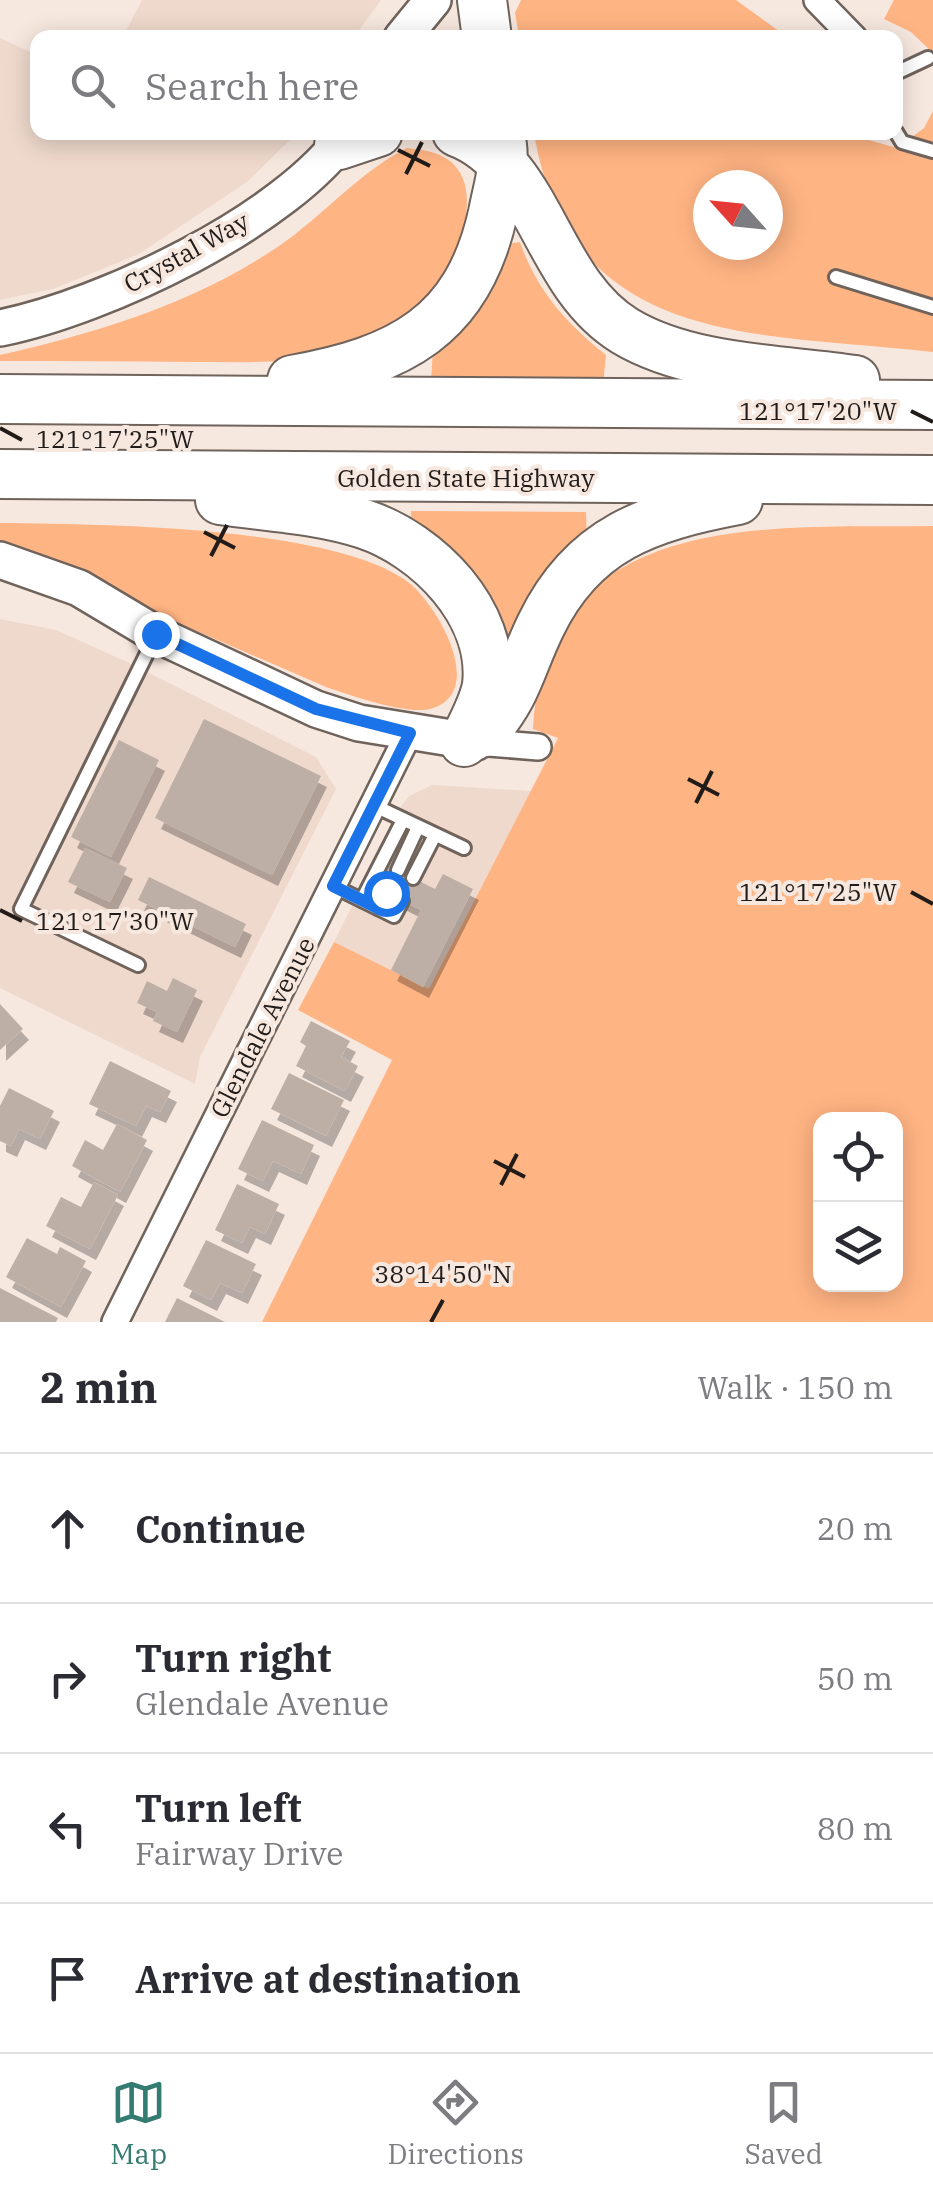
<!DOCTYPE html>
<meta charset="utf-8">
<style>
body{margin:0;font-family:"IBM Plex Serif",serif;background:#f2f2f3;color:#2b2b33}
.controls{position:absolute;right:30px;bottom:30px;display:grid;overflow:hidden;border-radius:20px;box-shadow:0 5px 25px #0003}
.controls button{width:90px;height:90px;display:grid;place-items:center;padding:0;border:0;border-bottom:2px solid #e1e1e2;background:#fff;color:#2b2b33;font:50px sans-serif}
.compass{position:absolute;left:693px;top:170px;width:90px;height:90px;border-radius:50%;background:#fff;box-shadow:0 5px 25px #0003;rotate:297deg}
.stop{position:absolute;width:30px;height:30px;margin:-22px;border:8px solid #1a73e8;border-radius:50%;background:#fff}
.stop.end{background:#1a73e8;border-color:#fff;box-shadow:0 2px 10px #0008}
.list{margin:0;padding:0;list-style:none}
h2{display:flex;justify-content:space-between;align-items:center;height:130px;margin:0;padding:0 40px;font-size:42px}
h2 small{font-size:32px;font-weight:400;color:#7c7c81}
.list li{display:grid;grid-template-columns:65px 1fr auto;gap:30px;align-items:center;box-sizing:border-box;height:150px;padding:0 40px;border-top:2px solid #e1e1e2}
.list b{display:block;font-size:38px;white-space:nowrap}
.list p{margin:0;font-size:32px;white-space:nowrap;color:#7c7c81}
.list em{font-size:32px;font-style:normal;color:#7c7c81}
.icon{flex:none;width:55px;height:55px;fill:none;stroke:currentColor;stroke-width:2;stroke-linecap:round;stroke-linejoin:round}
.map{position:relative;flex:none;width:933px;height:1322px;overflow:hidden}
.search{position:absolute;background:#fff;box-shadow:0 5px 25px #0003;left:30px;right:30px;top:30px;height:110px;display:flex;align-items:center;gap:25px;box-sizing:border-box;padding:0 35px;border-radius:20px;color:#7c7c81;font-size:38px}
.sheet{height:730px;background:#fff}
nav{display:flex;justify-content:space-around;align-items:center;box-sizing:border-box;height:140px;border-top:2px solid #e1e1e2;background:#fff;font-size:28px;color:#7c7c81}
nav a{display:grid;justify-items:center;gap:5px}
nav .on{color:#347b72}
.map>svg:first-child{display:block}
.built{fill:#efd9cc}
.green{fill:#ffb483;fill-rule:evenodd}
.building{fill:#bdafa6;filter:url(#shadow)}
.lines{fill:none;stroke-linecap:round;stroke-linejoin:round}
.lane-casing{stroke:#6f635b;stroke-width:18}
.street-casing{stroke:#6f635b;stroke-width:30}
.secondary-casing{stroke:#6f635b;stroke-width:40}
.highway-casing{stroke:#6f635b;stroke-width:52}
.lane{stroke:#fff;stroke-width:12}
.street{stroke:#fff;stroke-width:25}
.secondary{stroke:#fff;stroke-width:35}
.highway{stroke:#fff;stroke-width:48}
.route{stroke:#1a73e8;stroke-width:12}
.ticks{fill:none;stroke:#211c19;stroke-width:4}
.labels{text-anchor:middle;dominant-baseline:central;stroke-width:8;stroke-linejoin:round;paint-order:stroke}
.street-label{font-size:25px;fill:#211c19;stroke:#f7e8df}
.ticks-label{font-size:25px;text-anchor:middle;fill:#211c19;stroke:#f7e8df;stroke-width:8;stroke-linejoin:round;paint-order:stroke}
</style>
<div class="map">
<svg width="933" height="1322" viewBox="0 0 933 1322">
<defs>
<filter id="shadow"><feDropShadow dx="6" dy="11" stdDeviation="0" flood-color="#0004"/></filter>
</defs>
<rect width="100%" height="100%" fill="#f7e8df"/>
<!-- built -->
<g class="built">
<path d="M142,0h239l-27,37h-231z"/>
<path d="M0,38l37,17 1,77 259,1 -50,49 -108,72 -86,35 -53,11z"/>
<path d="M0,619l56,11 69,31 191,96 20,32 -136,268 -5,27 -195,-96z"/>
<path d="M432,785l99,6 -102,199 -95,-48 67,-135 8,-11z"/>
</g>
<!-- green -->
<g class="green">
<path d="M521,0h215l51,37h-268l-4,-24z"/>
<path d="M894,0h39v53l-22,-21 -27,-13z"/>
<path d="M933,111v241c-173,-20 -363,-2 -399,-219l306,-1 57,16 27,-20zM708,185h60v60h-60z"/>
<path d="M407,148c15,2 30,3 43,13 40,32 0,116 -27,145 -23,24 -69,44 -102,50 -42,8 -87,6 -130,6 -63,-1 -127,-1 -191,-1v-6c97,-22 195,-52 279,-109 44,-30 80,-74 128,-98z"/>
<path d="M520,242c17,49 46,81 86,113l-3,29 -172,-3 2,-32 74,-105z"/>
<path d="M411,511l175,1 1,30 -73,103 -14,3 -90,-110z"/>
<path d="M0,523c99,1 324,3 404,56 31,20 86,114 26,130 -24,6 -80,-14 -104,-22l-326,-141z"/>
<path d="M933,526v796h-671l130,-262 -94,-50 36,-68 95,47 129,-251 -25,-9c13,-222 237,-201 400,-203zM820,1120h76v164h-76z"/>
</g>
<!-- building -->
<g class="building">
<path d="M204,719l117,57 -49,99 -117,-57z"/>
<path d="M119,740l40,20 -48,97 -40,-20z"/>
<path d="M85,848l42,20 -17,34 -42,-20z"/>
<path d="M387,865l48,24 8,-15 30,15 -50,98 -32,-17 30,-60 -45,-23z"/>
<path d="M149,877l97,47 -11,23 -97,-47z"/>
<path d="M173,978l24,12 -20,42 -24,-11 4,-9 -20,-9 10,-22 20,10z"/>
<path d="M0,1004l23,25 -23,21z"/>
<path d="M311,1021l39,20 -9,16 17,9 -13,25 -49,-25 10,-20 -6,-4z"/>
<path d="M110,1061l61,30 -11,21 -14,-6 -10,20 -47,-22z"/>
<path d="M289,1073l55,27 -18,36 -55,-27z"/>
<path d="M9,1088l45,23 -14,28 -21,-10 -8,17 -11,-5v-35z"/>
<path d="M262,1120l52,25 -13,29 -28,-13 -10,20 -25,-12z"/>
<path d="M117,1124l30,16 -27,52 -48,-26 13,-26 18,10z"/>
<path d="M94,1182l24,13 -28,54 -44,-23 15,-29 20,10z"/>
<path d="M237,1184l42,20 -14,30 -15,-7 -8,16 -27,-13z"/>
<path d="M27,1238l30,16 3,-7 26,14 -25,46 -55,-30z"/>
<path d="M206,1240l50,24 -14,29 -22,-10 -9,17 -28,-14z"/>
<path d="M0,1288l58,30 -2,4h-56z"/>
<path d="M177,1298l48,24h-60z"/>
</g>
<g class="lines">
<defs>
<g id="lane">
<path d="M896,73l32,-15"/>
<path d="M896,132l6,10 31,9"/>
<path d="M836,277l97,30"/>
<path d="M373,805l91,43"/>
<path d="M398,870l20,-43"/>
<path d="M413,878l22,-43"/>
<path d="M333,886l61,30 8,-15"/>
<path d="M362,900l41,-80"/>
<path d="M378,908l8,-15"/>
<path d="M138,965l-117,-56 134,-272"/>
</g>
<g id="street">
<path d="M817,0l37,38"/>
<path d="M476,742l62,5"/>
<path d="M115,1322l294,-589"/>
</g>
<g id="secondary">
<path d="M402,38l31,-38"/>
<path d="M0,328c104,-21 287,-107 348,-196"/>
<path d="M0,560l79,28 77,46 160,75 43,14 117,19"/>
</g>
<g id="highway">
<path d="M482,0l5,38"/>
<path d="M457,132c84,31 88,150 168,199 65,39 157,38 230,49"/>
<path d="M339,145l39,-13"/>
<path d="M292,380c107,-19 176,-53 201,-167 4,-22 12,-45 9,-68"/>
<path d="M0,399l933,6"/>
<path d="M0,474l933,6"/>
<path d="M220,500c48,7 98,9 144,24 64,21 131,89 123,161 -3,19 -15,39 -23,57"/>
<path d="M485,732c35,-42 34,-62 56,-107 42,-87 108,-108 197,-125"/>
</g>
</defs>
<!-- lane casing -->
<use href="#lane" class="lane-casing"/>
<!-- street casing -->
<use href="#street" class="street-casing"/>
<!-- secondary casing -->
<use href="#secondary" class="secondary-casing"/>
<!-- highway casing -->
<use href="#highway" class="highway-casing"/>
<!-- lane -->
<use href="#lane" class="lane"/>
<!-- street -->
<use href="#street" class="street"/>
<!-- secondary -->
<use href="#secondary" class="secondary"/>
<!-- highway -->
<use href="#highway" class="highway"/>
</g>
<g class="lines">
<!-- route -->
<path class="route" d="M156,634l160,75 94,24 -77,153 45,22 8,-15"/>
</g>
<!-- ticks -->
<path class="ticks" d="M398,150l32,16M406,174l16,-32M911,411l22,11M0,428l22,12M204,532l31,16M211,556l16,-31M688,779l31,16M696,803l16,-32M911,892l22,12M0,910l22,11M494,1161l31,16M501,1185l16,-31M431,1322l12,-22"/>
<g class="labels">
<!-- street labels -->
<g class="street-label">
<text transform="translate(186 252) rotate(-29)">Crystal Way</text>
<text x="466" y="477">Golden State Highway</text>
<text transform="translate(262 1027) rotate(-63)">Glendale Avenue</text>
</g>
</g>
<g class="ticks-label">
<text x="818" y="420">121°17'20"W</text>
<text x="115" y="448">121°17'25"W</text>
<text x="818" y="901">121°17'25"W</text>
<text x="115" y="930">121°17'30"W</text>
<text x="443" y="1283">38°14'50"N</text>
</g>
</svg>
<div class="controls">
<button><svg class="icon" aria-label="locate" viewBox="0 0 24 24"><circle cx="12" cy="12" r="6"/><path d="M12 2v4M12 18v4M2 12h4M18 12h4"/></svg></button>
<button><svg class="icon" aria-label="layers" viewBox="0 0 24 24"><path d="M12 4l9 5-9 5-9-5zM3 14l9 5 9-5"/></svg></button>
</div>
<svg class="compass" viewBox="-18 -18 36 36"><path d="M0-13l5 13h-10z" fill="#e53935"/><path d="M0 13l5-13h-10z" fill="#7c7c81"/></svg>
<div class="stop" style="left:386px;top:893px"></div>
<div class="stop end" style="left:156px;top:634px"></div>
<div class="search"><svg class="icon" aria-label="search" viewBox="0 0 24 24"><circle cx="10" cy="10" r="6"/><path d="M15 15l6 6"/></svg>Search here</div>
</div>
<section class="sheet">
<h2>2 min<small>Walk · 150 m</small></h2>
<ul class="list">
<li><svg class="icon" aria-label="ahead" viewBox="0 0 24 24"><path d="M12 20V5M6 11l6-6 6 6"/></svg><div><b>Continue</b></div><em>20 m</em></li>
<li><svg class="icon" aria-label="right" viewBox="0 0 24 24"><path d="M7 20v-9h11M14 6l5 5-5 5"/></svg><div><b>Turn right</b><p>Glendale Avenue</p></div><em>50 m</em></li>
<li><svg class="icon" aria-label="left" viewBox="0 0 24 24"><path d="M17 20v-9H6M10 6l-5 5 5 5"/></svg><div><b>Turn left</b><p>Fairway Drive</p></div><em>80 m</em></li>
<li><svg class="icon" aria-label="arrive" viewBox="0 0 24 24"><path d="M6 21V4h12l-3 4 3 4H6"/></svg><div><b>Arrive at destination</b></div></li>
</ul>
</section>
<nav>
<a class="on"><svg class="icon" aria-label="map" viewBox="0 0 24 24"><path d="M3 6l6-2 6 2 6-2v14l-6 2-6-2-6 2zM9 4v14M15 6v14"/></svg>Map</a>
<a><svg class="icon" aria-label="directions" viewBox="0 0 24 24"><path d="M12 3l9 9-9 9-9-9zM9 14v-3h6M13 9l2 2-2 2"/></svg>Directions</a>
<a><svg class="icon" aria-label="saved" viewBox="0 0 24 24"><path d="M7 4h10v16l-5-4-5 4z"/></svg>Saved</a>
</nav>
